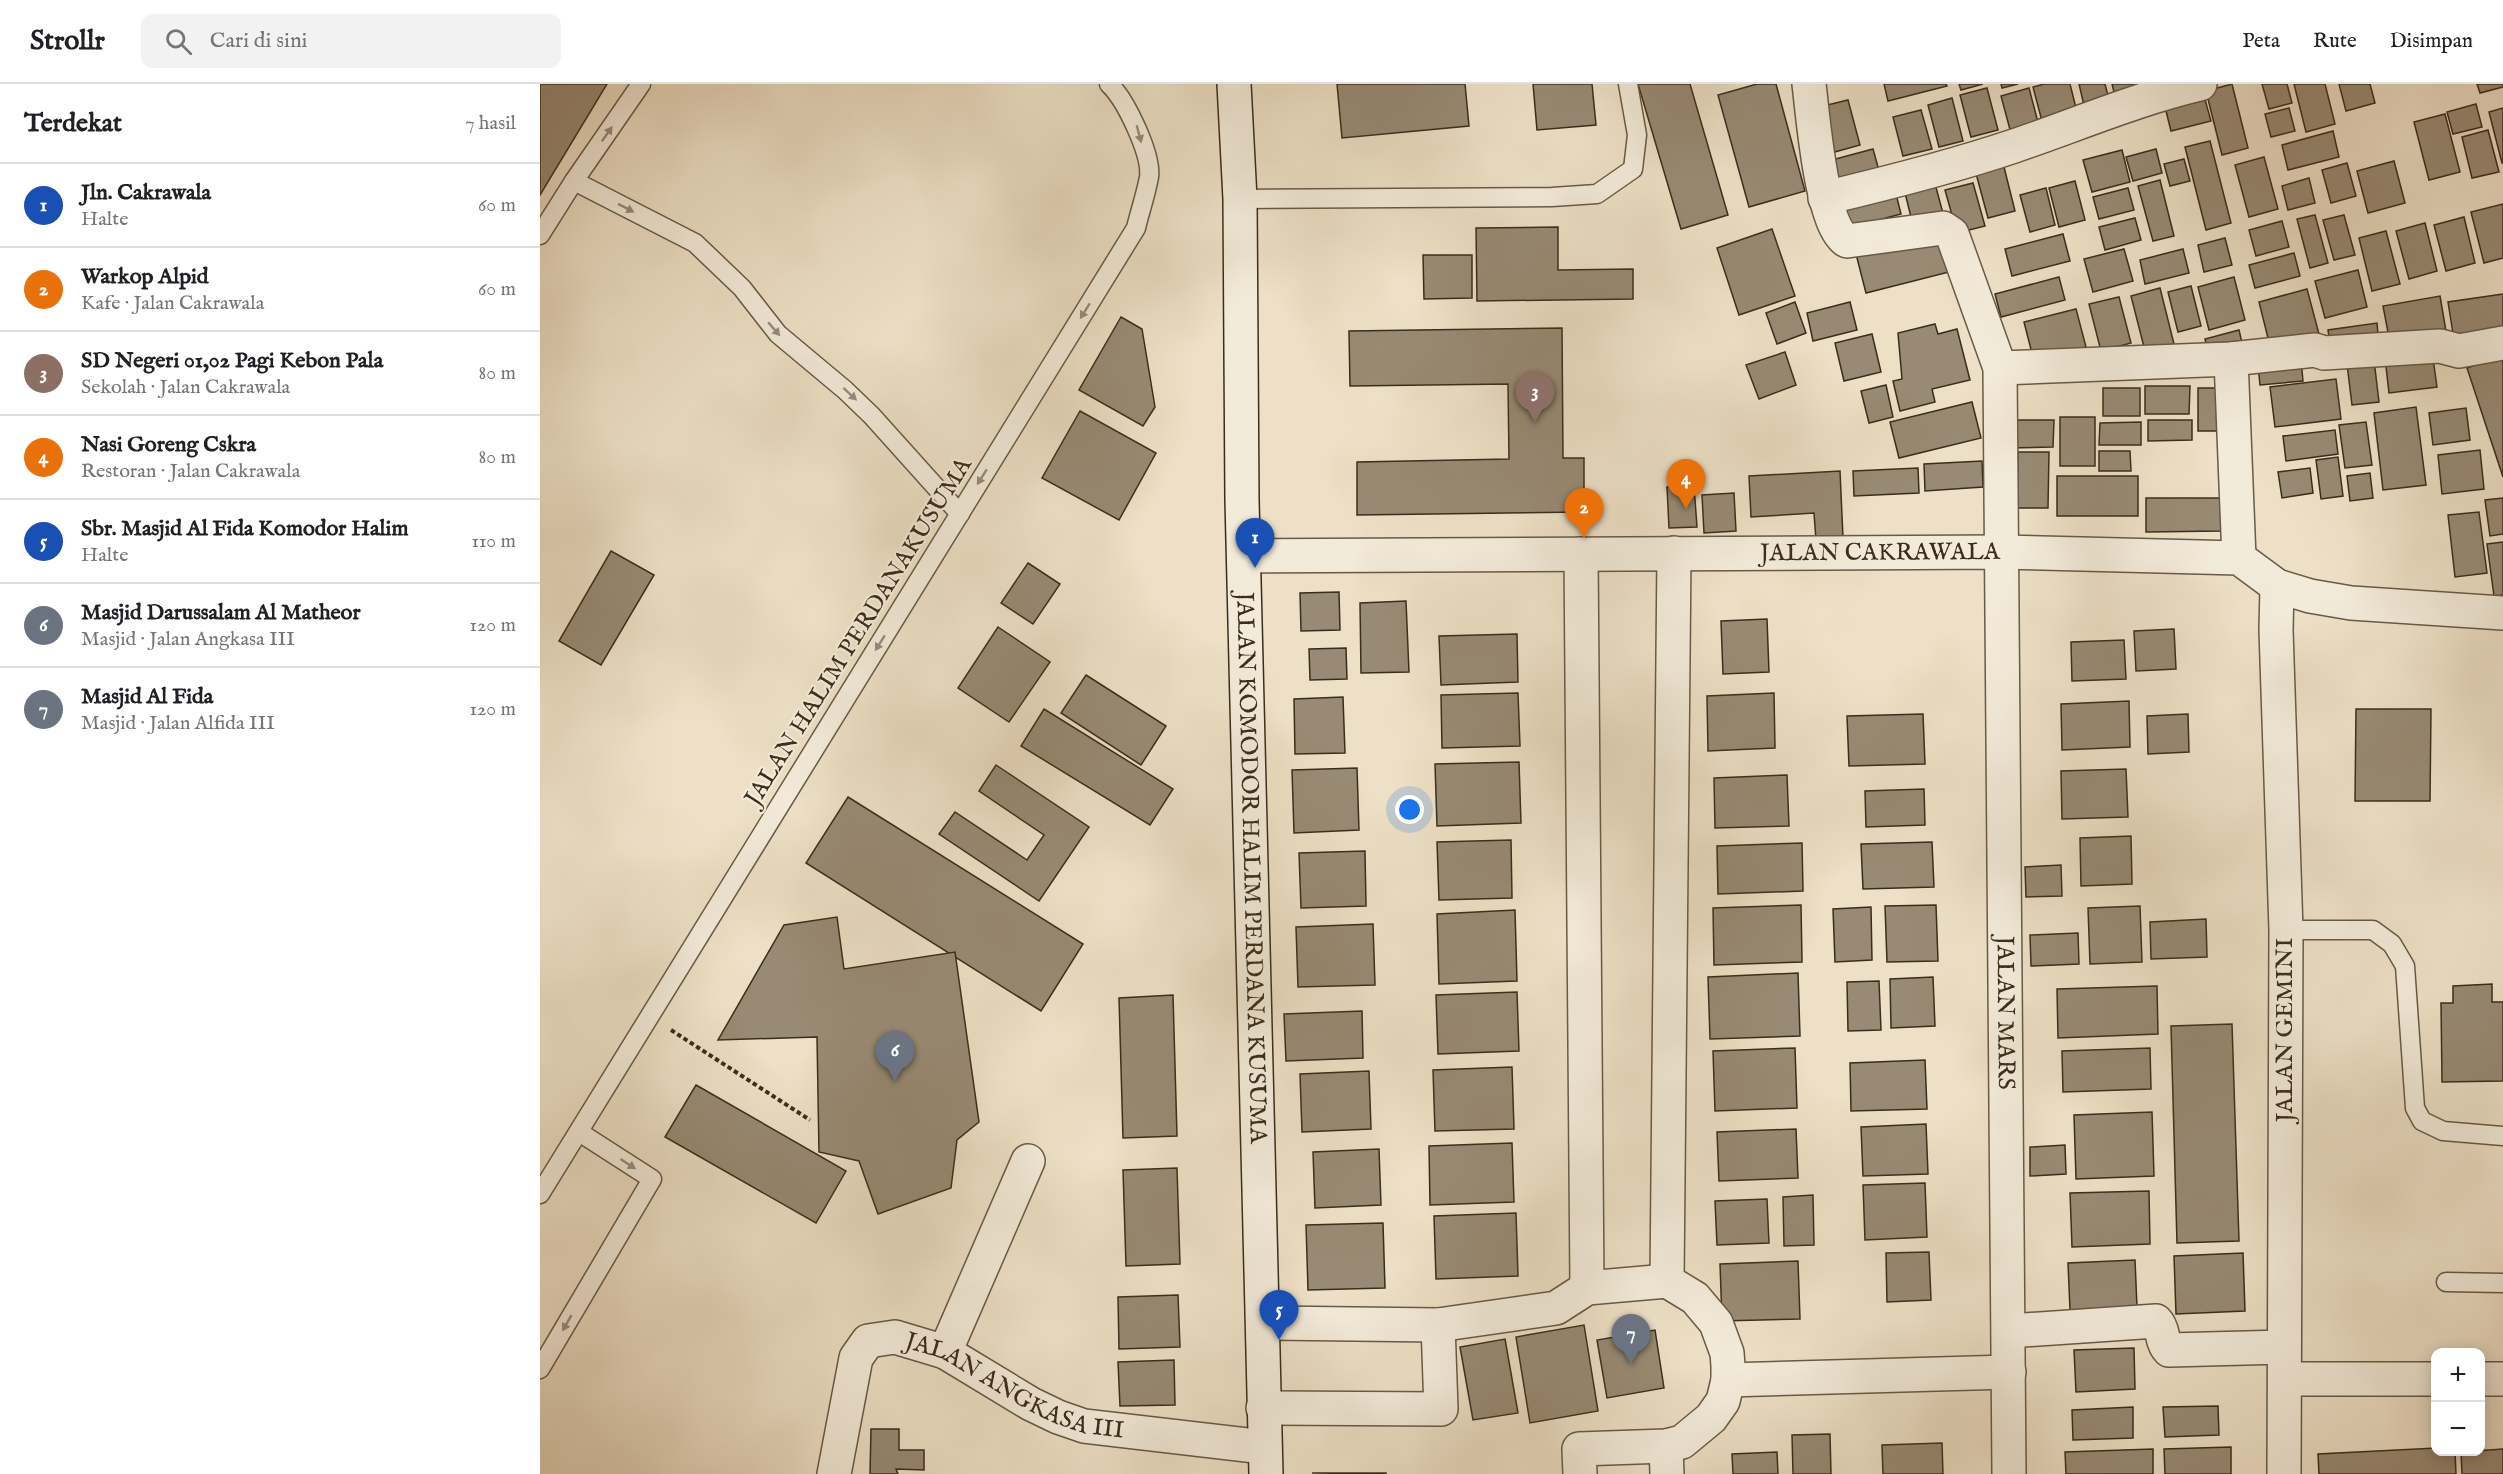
<!DOCTYPE html>
<html lang="id">
<meta charset="utf-8">
<style>
body{margin:0;font-family:"IM FELL English",serif;background:#f2f2f2;color:#202124}
.controls{position:absolute;right:18px;bottom:18px;display:grid;overflow:hidden;border-radius:12px;box-shadow:0 3px 15px #0003}
.controls button{width:54px;height:54px;display:grid;place-items:center;padding:0;border:0;border-bottom:2px solid #e0e0e0;background:#fff;color:#202124;font:30px sans-serif}
.you{position:absolute;left:870px;top:726px;width:21px;height:21px;margin:-15px;border:4px solid #fff;border-radius:50%;background:#1a73e8;box-shadow:0 0 0 9px #1a73e833}
.badge{display:grid;place-items:center;width:39px;height:39px;border-radius:50%;background:#0f766e;color:#fff;font-size:20px;font-weight:700}
.pin{position:absolute;translate:-50% -50px;filter:drop-shadow(0 2px 3px #0008)}
.pin::after{content:'';position:absolute;top:32px;width:21px;height:18px;background:inherit;clip-path:polygon(0 0,100% 0,50% 100%)}
.list{margin:0;padding:0;list-style:none}
h2{display:flex;justify-content:space-between;align-items:center;height:78px;margin:0;padding:0 24px;font-size:26px}
h2 small{font-size:20px;font-weight:400;color:#757577}
.list li{display:grid;grid-template-columns:39px 1fr auto;gap:18px;align-items:center;box-sizing:border-box;height:84px;padding:0 24px;border-top:2px solid #e0e0e0}
.list b{display:block;font-size:22px;white-space:nowrap}
.list p{margin:0;font-size:20px;white-space:nowrap;color:#757577}
.list em{font-size:20px;font-style:normal;color:#757577}
.icon{flex:none;width:33px;height:33px;fill:none;stroke:currentColor;stroke-width:2;stroke-linecap:round;stroke-linejoin:round}
.map{position:relative;flex:none;width:1963px;height:1390px;overflow:hidden}
header{display:flex;align-items:center;gap:36px;box-sizing:border-box;height:84px;padding:0 30px;background:#fff;border-bottom:2px solid #e0e0e0}
header strong{font-size:28px}
nav{display:flex;gap:33px;margin-inline-start:auto;font-size:21px}
.search{width:420px;height:54px;background:#f2f2f2;display:flex;align-items:center;gap:15px;box-sizing:border-box;padding:0 21px;border-radius:12px;color:#757577;font-size:22px}
main{display:flex}
aside{flex:1;background:#fff}
.map>svg:first-child{display:block}
.building{fill:#988a74;stroke:#3b2d1c;stroke-width:1.5}
.lines{fill:none;stroke-linecap:round;stroke-linejoin:round}
.lane-casing{stroke:#685a46;stroke-width:21}
.street-casing{stroke:#685a46;stroke-width:36}
.secondary-casing{stroke:#3b2d1c;stroke-width:36}
.path{stroke:#3b2d1c;stroke-width:4;stroke-dasharray:4.5 3;stroke-linecap:butt}
.lane{stroke:#f3ebda;stroke-width:18}
.street{stroke:#f3ebda;stroke-width:33}
.secondary{stroke:#f3ebda;stroke-width:33}
.oneway{fill:#978c7b}
.labels{text-anchor:middle;dominant-baseline:central;stroke-width:4.5;stroke-linejoin:round;paint-order:stroke}
.street-label{font-size:24px;fill:#3b2d1c;stroke:#f3ebda}
</style>
<header>
<strong>Strollr</strong>
<div class="search"><svg class="icon" aria-label="search" viewBox="0 0 24 24"><circle cx="10" cy="10" r="6"/><path d="M15 15l6 6"/></svg>Cari di sini</div>
<nav><a>Peta</a><a>Rute</a><a>Disimpan</a></nav>
</header>
<main>
<aside>
<h2>Terdekat<small>7 hasil</small></h2>
<ul class="list">
<li><span class="badge" style="background:#1a4fb4">1</span><div><b>Jln. Cakrawala</b><p>Halte</p></div><em>60 m</em></li>
<li><span class="badge" style="background:#e8710a">2</span><div><b>Warkop Alpid</b><p>Kafe · Jalan Cakrawala</p></div><em>60 m</em></li>
<li><span class="badge" style="background:#8d6e63">3</span><div><b>SD Negeri 01,02 Pagi Kebon Pala</b><p>Sekolah · Jalan Cakrawala</p></div><em>80 m</em></li>
<li><span class="badge" style="background:#e8710a">4</span><div><b>Nasi Goreng Cskra</b><p>Restoran · Jalan Cakrawala</p></div><em>80 m</em></li>
<li><span class="badge" style="background:#1a4fb4">5</span><div><b>Sbr. Masjid Al Fida Komodor Halim</b><p>Halte</p></div><em>110 m</em></li>
<li><span class="badge" style="background:#6b7280">6</span><div><b>Masjid Darussalam Al Matheor</b><p>Masjid · Jalan Angkasa III</p></div><em>120 m</em></li>
<li><span class="badge" style="background:#6b7280">7</span><div><b>Masjid Al Fida</b><p>Masjid · Jalan Alfida III</p></div><em>120 m</em></li>
</ul>
</aside>
<div class="map">
<svg width="1963" height="1390" viewBox="0 0 1963 1390">
<rect width="100%" height="100%" fill="#ede0c6"/>
<filter id="stains"><feTurbulence type="fractalNoise" baseFrequency=".00333" numOctaves="4"/><feColorMatrix values="0 0 0 0 .2 0 0 0 0 .09 0 0 0 0 .02 0 0 0 .5 -.17"/></filter>
<radialGradient id="worn" r=".72"><stop offset=".6" stop-color="#630" stop-opacity="0"/><stop offset="1" stop-color="#630" stop-opacity=".3"/></radialGradient>
<!-- building -->
<g class="building">
<path d="M0,0h67l-67,111z"/>
<path d="M797,0h128l4,42 -127,12z"/>
<path d="M993,0h59l4,41 -59,5z"/>
<path d="M1098,0h52l38,131 -47,14z"/>
<path d="M1217,0h19l29,107 -56,16 -31,-112z"/>
<path d="M1344,0h62l1,2 -59,15z"/>
<path d="M1419,0h24l-22,6z"/>
<path d="M1461,0h17l-16,4z"/>
<path d="M1504,0h26l8,32 -35,9 -10,-38z"/>
<path d="M1539,0h26l6,24 -25,6z"/>
<path d="M1572,0h29l-26,12z"/>
<path d="M1692,0l16,64 -26,7 -16,-64z"/>
<path d="M1722,0h25l5,19 -23,6z"/>
<path d="M1754,0h31l10,40 -29,8z"/>
<path d="M1799,0h31l5,19 -29,8z"/>
<path d="M1937,0h26v3l-23,6z"/>
<path d="M1447,4l11,42 -27,7 -11,-42z"/>
<path d="M1489,4l11,42 -28,7 -11,-41z"/>
<path d="M1662,5l9,32 -40,10 -8,-32z"/>
<path d="M1412,14l11,43 -24,6 -11,-42z"/>
<path d="M1308,16l12,45 -29,8 -12,-46z"/>
<path d="M1936,20l6,23 -29,7 -6,-22z"/>
<path d="M1749,24l6,23 -24,6 -6,-23z"/>
<path d="M1963,24v55h-1l-13,-51z"/>
<path d="M1381,26l11,39 -29,7 -10,-39z"/>
<path d="M1905,30l15,58 -31,8 -15,-58z"/>
<path d="M1948,46l11,42 -27,6 -10,-41z"/>
<path d="M1793,47l6,26 -51,13 -6,-25z"/>
<path d="M1670,57l21,82 -25,7 -21,-83z"/>
<path d="M1333,65l8,29 -45,12 -8,-29z"/>
<path d="M1616,65l6,24 -29,8 -7,-24z"/>
<path d="M1582,66l8,32 -38,10 -9,-32z"/>
<path d="M1724,73l14,52 -29,8 -14,-52z"/>
<path d="M1462,75l13,52 -27,7 -14,-52z"/>
<path d="M1644,75l6,22 -20,5 -6,-22z"/>
<path d="M1854,77l11,42 -37,10 -11,-42z"/>
<path d="M1807,79l9,33 -25,7 -9,-33z"/>
<path d="M1769,94l6,25 -27,7 -6,-24z"/>
<path d="M1394,96l10,37 -31,8 -9,-36z"/>
<path d="M1620,96l14,56 -21,5 -15,-55z"/>
<path d="M1535,97l10,39 -26,7 -10,-39z"/>
<path d="M1433,99l12,43 -28,7 -12,-43z"/>
<path d="M1354,102l7,28 -56,15 -7,-28z"/>
<path d="M1506,104l9,37 -25,7 -10,-37z"/>
<path d="M1588,104l6,22 -35,9 -6,-22z"/>
<path d="M1963,120v54l-19,5 -13,-51z"/>
<path d="M1775,131l13,48 -18,5 -13,-49z"/>
<path d="M1804,131l11,40 -21,5 -11,-40z"/>
<path d="M1924,133l11,46 -29,8 -12,-46z"/>
<path d="M1595,134l6,22 -36,10 -6,-23z"/>
<path d="M1742,137l7,26 -33,9 -7,-26z"/>
<path d="M1885,139l12,48 -28,8 -13,-48z"/>
<path d="M1018,143v43l75,-1v30l-156,2 -1,-73z"/>
<path d="M1232,145l23,67 -56,19 -22,-67z"/>
<path d="M1846,147l14,53 -28,7 -13,-53z"/>
<path d="M1400,150l9,38 -83,21 -10,-39z"/>
<path d="M1523,150l7,27 -58,15 -7,-27z"/>
<path d="M1685,154l7,27 -28,7 -6,-27z"/>
<path d="M1584,165l9,32 -40,11 -9,-33z"/>
<path d="M1643,165l6,24 -44,11 -5,-24z"/>
<path d="M1754,169l6,23 -45,12 -6,-23z"/>
<path d="M883,171h49v43l-48,1z"/>
<path d="M1818,186l9,37 -42,11 -10,-37z"/>
<path d="M1519,193l6,23 -64,17 -6,-23z"/>
<path d="M1694,193l11,43 -36,10 -11,-43z"/>
<path d="M1651,202l10,40 -23,6 -10,-40z"/>
<path d="M1620,204l14,56 -29,7 -14,-55z"/>
<path d="M1767,205l12,45 -49,12 -11,-44z"/>
<path d="M1963,210v45l-48,7 -7,-44z"/>
<path d="M1900,212l7,41 -56,11 -8,-42z"/>
<path d="M1579,213l12,46 -30,8 -12,-47z"/>
<path d="M1255,218l11,31 -29,11 -11,-31z"/>
<path d="M1310,218l7,28 -44,11 -6,-28z"/>
<path d="M1536,225l10,38 -52,14 -10,-39z"/>
<path d="M581,233l21,12 13,78 -12,19 -64,-36z"/>
<path d="M1837,239l2,23 -48,6 -3,-22z"/>
<path d="M1395,240l3,10 19,-5 13,51 -38,9 3,13 -35,9 -7,-30 9,-2 -4,-46z"/>
<path d="M1022,244l1,130h21v54l-227,3v-53l152,-3 -1,-75 -158,2 -1,-55z"/>
<path d="M1699,246l4,17 -34,9 -4,-17z"/>
<path d="M1332,250l9,38 -37,9 -9,-38z"/>
<path d="M1892,267l5,36 -48,6 -4,-35z"/>
<path d="M1245,268l11,33 -37,14 -13,-34z"/>
<path d="M1963,271v122l-36,-109z"/>
<path d="M1761,276l2,21 -43,4 -2,-20z"/>
<path d="M1834,276l5,42 -27,3 -5,-41z"/>
<path d="M1796,295l5,40 -66,8 -5,-40z"/>
<path d="M1346,301l7,32 -24,6 -8,-32z"/>
<path d="M1605,302h45l-1,28h-44z"/>
<rect x="1563" y="304" width="37" height="28"/>
<path d="M1658,304h30l-1,43h-29z"/>
<path d="M1432,318l9,36 -82,20 -9,-36z"/>
<path d="M1876,323l10,78 -43,5 -9,-77z"/>
<path d="M1926,324l4,32 -37,5 -4,-32z"/>
<path d="M540,327l76,42 -37,67 -77,-42z"/>
<rect x="1520" y="333" width="35" height="49"/>
<path d="M1471,336h43l-1,27 -43,1z"/>
<path d="M1608,336h44v20l-44,1z"/>
<path d="M1601,338v23h-42l1,-22z"/>
<path d="M1826,338l6,43 -27,3 -6,-43z"/>
<path d="M1795,346l3,24 -52,7 -3,-25z"/>
<path d="M1940,366l4,39 -42,5 -4,-39z"/>
<path d="M1559,367h31l1,20h-32z"/>
<path d="M1478,368h31l-1,56h-31z"/>
<path d="M1798,373l5,39 -22,3 -5,-39z"/>
<path d="M1442,377l1,26 -58,4 -1,-27z"/>
<path d="M1378,384l1,25 -65,3 -1,-25z"/>
<path d="M1770,384l3,25 -31,5 -4,-26z"/>
<path d="M1300,387l3,67 -27,2 -2,-27 -63,4 -2,-41z"/>
<path d="M1830,389l3,25 -23,3 -3,-25z"/>
<rect x="1517" y="392" width="81" height="40"/>
<path d="M1154,402l3,41 -28,1 -2,-41z"/>
<path d="M1194,409l2,38 -32,2 -2,-38z"/>
<path d="M1606,414h76v33l-76,1z"/>
<path d="M1963,414v36l-13,2 -5,-36z"/>
<path d="M1939,428l8,61 -32,4 -7,-62z"/>
<path d="M1963,458v53l-9,1 -7,-52z"/>
<path d="M71,467l43,24 -53,90 -42,-24z"/>
<path d="M488,479l32,21 -27,40 -32,-21z"/>
<path d="M799,508l1,38 -39,1 -1,-38z"/>
<path d="M866,517l3,71 -48,1 -1,-70z"/>
<path d="M1227,535l2,53 -46,2 -2,-53z"/>
<path d="M458,543l52,35 -41,60 -51,-34z"/>
<path d="M1634,545l2,40 -40,2 -2,-40z"/>
<path d="M977,550l1,48 -77,3 -2,-49z"/>
<path d="M1584,556l2,39 -54,2 -1,-39z"/>
<path d="M806,564l1,31 -37,1 -1,-31z"/>
<path d="M546,591l80,51 -25,39 -80,-52z"/>
<path d="M978,609l2,53 -78,2 -1,-53z"/>
<path d="M1234,609l1,55 -67,3 -1,-55z"/>
<path d="M803,613l2,56 -50,1 -1,-55z"/>
<path d="M1589,617l1,46 -68,3 -1,-46z"/>
<path d="M504,625l129,80 -23,36 -129,-79z"/>
<path d="M1816,625h75l-1,92h-75z"/>
<path d="M1383,630l2,50 -76,2 -2,-50z"/>
<path d="M1648,630l1,38 -41,2 -1,-38z"/>
<path d="M979,678l2,61 -84,3 -2,-62z"/>
<path d="M456,681l93,62 -50,74 -100,-67 16,-22 72,48 17,-25 -65,-44z"/>
<path d="M817,684l2,62 -65,3 -2,-63z"/>
<path d="M1586,685l2,48 -66,2 -1,-48z"/>
<path d="M1247,691l2,51 -74,2 -1,-50z"/>
<path d="M1384,705l1,36 -59,2 -1,-36z"/>
<path d="M308,713l235,147 -42,67 -235,-148z"/>
<path d="M1591,752l1,48 -51,2 -1,-48z"/>
<path d="M971,756l1,58 -73,2 -2,-58z"/>
<path d="M1392,758l2,45 -71,2 -2,-45z"/>
<path d="M1262,759l1,48 -85,3 -1,-48z"/>
<path d="M825,767l1,55 -65,2 -2,-55z"/>
<path d="M1521,781l1,31 -36,1 -1,-30z"/>
<path d="M1261,821l1,57 -88,3 -1,-57z"/>
<path d="M1396,821l2,56 -51,1 -2,-56z"/>
<path d="M1600,822l2,56 -52,2 -2,-56z"/>
<path d="M1331,823l1,53 -37,2 -2,-53z"/>
<path d="M975,826l2,71 -78,3 -2,-70z"/>
<path d="M297,833l7,52 111,-17 24,170 -22,18 -6,48 -73,26 -19,-53 -40,-9 -2,-115 -99,3 66,-115z"/>
<path d="M1666,835l1,38 -56,2 -1,-37z"/>
<path d="M833,840l2,61 -77,2 -2,-60z"/>
<path d="M1538,849l1,31 -48,2 -1,-31z"/>
<path d="M1258,889l2,63 -90,3 -2,-62z"/>
<path d="M1393,893l2,49 -44,2 -1,-49z"/>
<path d="M1339,897l2,49 -33,1 -1,-49z"/>
<path d="M1952,900v18h11v79l-61,1 -1,-79h12v-17z"/>
<path d="M1617,902l1,48 -100,4 -1,-49z"/>
<path d="M977,908l2,59 -81,3 -2,-59z"/>
<path d="M633,911l4,141 -54,2 -4,-140z"/>
<path d="M822,927l1,47 -77,3 -2,-47z"/>
<path d="M1692,940l7,217 -62,2 -6,-217z"/>
<path d="M1255,964l2,60 -82,3 -2,-60z"/>
<path d="M1610,964l1,41 -88,3 -1,-41z"/>
<path d="M1385,976l2,49 -76,2 -1,-48z"/>
<path d="M972,983l2,62 -79,2 -2,-61z"/>
<path d="M829,987l2,58 -69,3 -2,-58z"/>
<path d="M156,1001l150,86 -30,52 -151,-86z"/>
<path d="M1612,1028l2,64 -78,3 -2,-64z"/>
<path d="M1386,1040l2,50 -65,2 -2,-49z"/>
<path d="M1256,1045l2,49 -79,3 -2,-49z"/>
<path d="M972,1059l2,59 -84,3 -1,-59z"/>
<path d="M1525,1061l1,29 -36,2v-29z"/>
<path d="M839,1065l2,56 -66,3 -2,-56z"/>
<path d="M637,1084l3,96 -54,2 -3,-96z"/>
<path d="M1385,1099l2,54 -62,3 -2,-55z"/>
<path d="M1609,1107l1,53 -78,3 -2,-54z"/>
<path d="M1273,1111l1,50 -30,1 -1,-49z"/>
<path d="M1227,1115l2,44 -52,2 -2,-44z"/>
<path d="M976,1129l2,63 -82,3 -2,-63z"/>
<path d="M843,1139l2,65 -77,2 -2,-65z"/>
<path d="M1389,1168l2,48 -44,2 -1,-49z"/>
<path d="M1703,1169l2,58 -69,3 -2,-58z"/>
<path d="M1595,1176l2,47 -67,3 -2,-47z"/>
<path d="M1258,1177l2,58 -78,2 -2,-57z"/>
<path d="M638,1211l2,52 -61,2 -1,-52z"/>
<path d="M1044,1241l14,86 -68,12 -14,-86z"/>
<path d="M1115,1246l9,58 -57,10 -10,-58z"/>
<path d="M965,1255l13,74 -45,7 -13,-73z"/>
<path d="M1594,1264l1,41 -59,3 -2,-42z"/>
<path d="M634,1276l1,45 -55,1 -2,-44z"/>
<path d="M1678,1322l1,29 -54,2 -2,-30z"/>
<path d="M1593,1323v31l-60,2 -1,-30z"/>
<path d="M331,1345h28v21h25v20l-28,-1 2,5h-28z"/>
<path d="M1290,1350l1,40h-38l-1,-39z"/>
<path d="M1402,1359l1,31h-60l-1,-29z"/>
<path d="M1691,1363v27h-66l-1,-25z"/>
<path d="M1896,1364v4h19l1,22h-137l-1,-20z"/>
<path d="M1613,1365v25h-87l-1,-22z"/>
<path d="M1963,1365v25h-41l-1,-22z"/>
<path d="M1237,1368l1,22h-45l-1,-20z"/>
<path d="M772,1389h74v1z"/>
</g>
<g class="lines">
<defs>
<g id="lane">
<path d="M34,97l121,62 47,45 36,46 67,56 27,26 88,98"/>
<path d="M700,115l312,-2 45,-3 36,-25 4,-34 -9,-51"/>
<path d="M0,151l34,-54 67,-97"/>
<path d="M1746,846h87l19,14 13,22 10,142 7,13 21,10 60,5"/>
<path d="M0,1110l596,-966c4,-17 10,-34 13,-51 3,-22 -23,-77 -40,-93"/>
<path d="M1906,1198l57,1"/>
<path d="M0,1285l112,-190 -73,-47"/>
</g>
<g id="street">
<path id="s1" d="M1269,0c4,32 12,141 38,157l96,-13 9,6 48,134 9,1106"/>
<path d="M1285,114c63,-15 127,-31 189,-52 62,-21 122,-47 186,-62"/>
<path d="M1691,275l8,199"/>
<path d="M1460,284l231,-9 84,-9 9,3 116,-7 19,5 44,-8"/>
<path d="M1041,470l6,734"/>
<path id="s2" d="M706,472l756,-4 237,6 38,28 33,10 41,7 152,10"/>
<path d="M1737,502l-1,44 10,300 -2,544"/>
<path d="M1127,1197l7,-728"/>
<path d="M724,1239l174,2 118,-17 31,-20 80,-7 28,17 21,25 11,30 1,13v14l-5,21 -12,17 -29,24 -16,4 -87,3 1,25"/>
<path d="M1469,1247l147,-10c9,9 4,20 13,29l115,-3"/>
<path d="M405,1268l83,-191"/>
<path d="M1745,1295h151"/>
<path d="M1940,1295h23"/>
<path d="M1188,1296l281,-8"/>
<path d="M723,1324l178,1 -3,-84"/>
<path d="M1126,1362l1,28"/>
<path id="s3" d="M294,1390l22,-116 12,-17 27,-4 50,15 86,52 27,13 26,9 180,21"/>
</g>
<g id="secondary">
<path id="s4" d="M694,0l6,115 2,301 24,974"/>
</g>
</defs>
<!-- lane casing -->
<use href="#lane" class="lane-casing"/>
<!-- street casing -->
<use href="#street" class="street-casing"/>
<!-- secondary casing -->
<use href="#secondary" class="secondary-casing"/>
<!-- path -->
<path class="path" d="M131,946l139,90"/>
<!-- lane -->
<use href="#lane" class="lane"/>
<!-- street -->
<use href="#street" class="street"/>
<!-- secondary -->
<use href="#secondary" class="secondary"/>
</g>
<!-- one-way arrows -->
<defs><path id="oneway-solid" d="M-6-.8H1V-3.2L6.5 0L1 3.2V.8H-6Z" transform="scale(1.5)"/></defs>
<g class="oneway">
<use href="#oneway-solid" transform="translate(67 50) rotate(-55)"/>
<use href="#oneway-solid" transform="translate(599 50) rotate(75)"/>
<use href="#oneway-solid" transform="translate(86 124) rotate(27)"/>
<use href="#oneway-solid" transform="translate(545 227) rotate(122)"/>
<use href="#oneway-solid" transform="translate(234 245) rotate(49)"/>
<use href="#oneway-solid" transform="translate(310 310) rotate(43)"/>
<use href="#oneway-solid" transform="translate(442 393) rotate(122)"/>
<use href="#oneway-solid" transform="translate(340 559) rotate(122)"/>
<use href="#oneway-solid" transform="translate(88 1080) rotate(33)"/>
<use href="#oneway-solid" transform="translate(27 1239) rotate(120)"/>
</g>
<g class="labels">
<!-- street labels -->
<g class="street-label">
<text stroke="none"><textPath href="#s2" startOffset="634">JALAN CAKRAWALA</textPath></text>
<text transform="translate(319 548) rotate(-58)">JALAN HALIM PERDANAKUSUMA</text>
<text stroke="none"><textPath href="#s4" startOffset="784">JALAN KOMODOR HALIM PERDANA KUSUMA</textPath></text>
<text stroke="none"><textPath href="#s1" startOffset="1059">JALAN MARS</textPath></text>
<text transform="translate(1745 946) rotate(-90)">JALAN GEMINI</text>
<text stroke="none"><textPath href="#s3" startOffset="297">JALAN ANGKASA III</textPath></text>
</g>
</g>
<rect width="100%" height="100%" filter="url(#stains)"/>
<rect width="100%" height="100%" fill="url(#worn)"/>
</svg>
<div class="controls">
<button>+</button>
<button>−</button>
</div>
<div class="you"></div>
<div class="pin badge" style="left:715px;top:484px;background:#1a4fb4">1</div>
<div class="pin badge" style="left:1044px;top:454px;background:#e8710a">2</div>
<div class="pin badge" style="left:995px;top:338px;background:#8d6e63">3</div>
<div class="pin badge" style="left:1146px;top:425px;background:#e8710a">4</div>
<div class="pin badge" style="left:739px;top:1256px;background:#1a4fb4">5</div>
<div class="pin badge" style="left:355px;top:997px;background:#6b7280">6</div>
<div class="pin badge" style="left:1091px;top:1280px;background:#6b7280">7</div>
</div>
</main>
